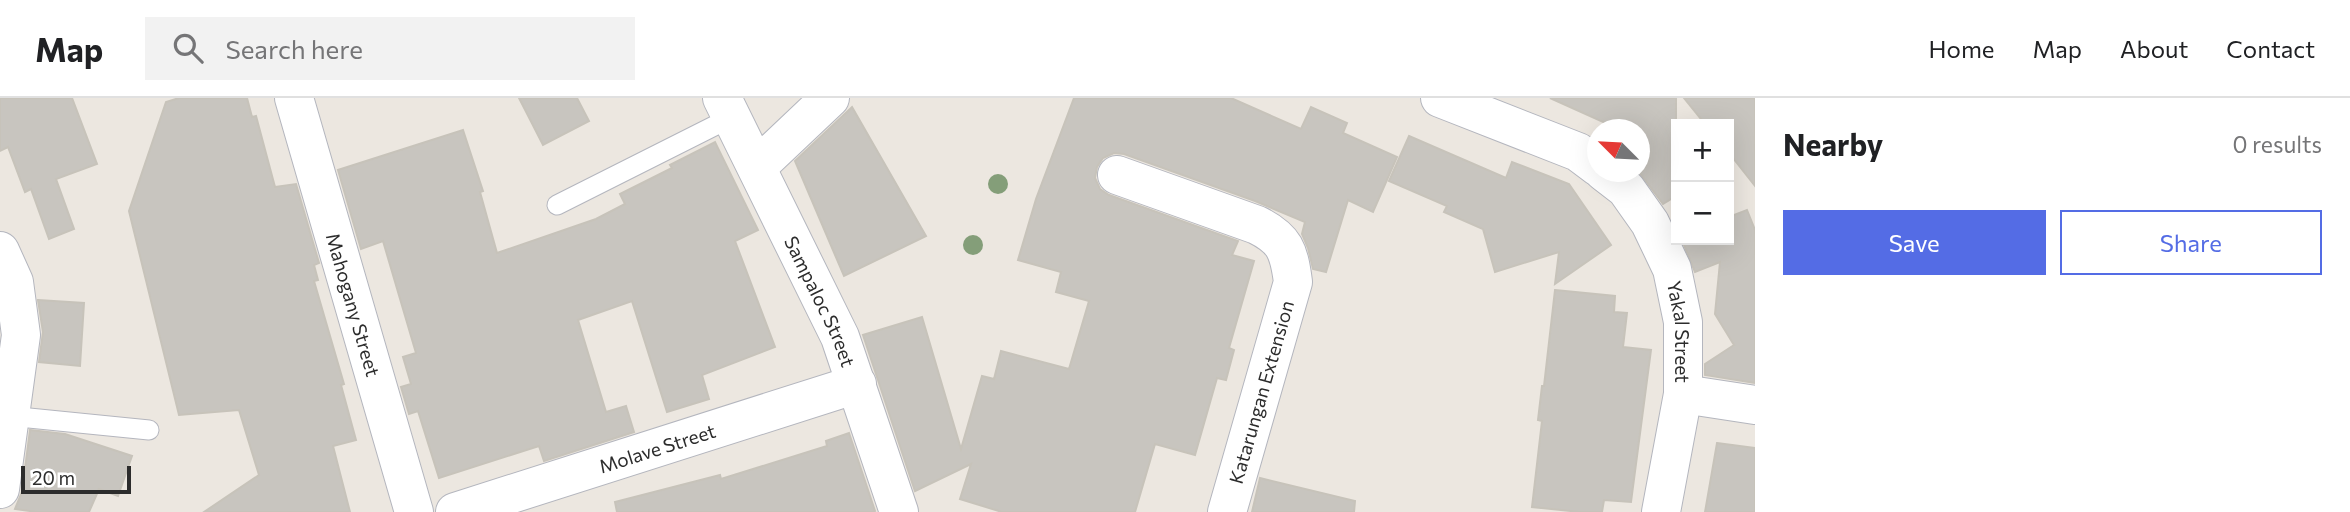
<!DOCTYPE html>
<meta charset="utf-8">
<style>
body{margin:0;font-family:Commissioner,sans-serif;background:#f2f2f2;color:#202124}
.controls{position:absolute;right:21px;top:21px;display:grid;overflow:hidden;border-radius:0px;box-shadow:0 7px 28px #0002}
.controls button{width:63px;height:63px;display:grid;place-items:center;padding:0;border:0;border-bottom:2px solid #e0e0e0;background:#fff;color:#202124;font:35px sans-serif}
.compass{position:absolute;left:1587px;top:21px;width:63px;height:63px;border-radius:50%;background:#fff;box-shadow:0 7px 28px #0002;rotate:294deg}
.scale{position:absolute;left:21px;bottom:18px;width:110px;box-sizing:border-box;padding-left:7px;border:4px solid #2c2c2c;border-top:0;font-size:19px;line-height:24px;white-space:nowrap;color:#2c2c2c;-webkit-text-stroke:5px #fff;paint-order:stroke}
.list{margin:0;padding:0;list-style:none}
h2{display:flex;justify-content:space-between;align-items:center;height:91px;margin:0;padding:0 28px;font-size:30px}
h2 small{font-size:23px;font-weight:400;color:#757577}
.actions{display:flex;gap:14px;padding:21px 28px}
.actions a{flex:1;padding:16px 0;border:2px solid #546ce5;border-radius:0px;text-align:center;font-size:24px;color:#546ce5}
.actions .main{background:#546ce5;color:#fff}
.icon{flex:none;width:38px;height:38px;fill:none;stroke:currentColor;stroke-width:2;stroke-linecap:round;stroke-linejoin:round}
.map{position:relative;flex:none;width:1755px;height:414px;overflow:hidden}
header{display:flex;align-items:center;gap:42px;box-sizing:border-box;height:98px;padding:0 35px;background:#fff;border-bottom:2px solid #e0e0e0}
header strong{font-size:33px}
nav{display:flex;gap:38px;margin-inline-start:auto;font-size:24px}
.search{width:490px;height:63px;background:#f2f2f2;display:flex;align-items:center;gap:18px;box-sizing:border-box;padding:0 24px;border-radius:0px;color:#757577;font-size:26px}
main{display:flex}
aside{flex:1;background:#fff}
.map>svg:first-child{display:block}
.building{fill:#c8c5bf;stroke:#c7c3ba;stroke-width:2}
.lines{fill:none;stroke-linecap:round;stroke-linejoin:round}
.service-casing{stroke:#b4b6be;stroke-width:21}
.minor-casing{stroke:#b4b6be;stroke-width:40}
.service{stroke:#fff;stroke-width:19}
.minor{stroke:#fff;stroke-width:38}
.tree{fill:#849e79}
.labels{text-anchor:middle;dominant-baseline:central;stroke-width:6;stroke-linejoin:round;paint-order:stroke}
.street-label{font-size:19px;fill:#2c2c2c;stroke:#fff}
</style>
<header>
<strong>Map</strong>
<div class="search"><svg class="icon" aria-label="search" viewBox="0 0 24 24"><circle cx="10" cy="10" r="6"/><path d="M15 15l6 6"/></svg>Search here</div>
<nav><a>Home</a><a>Map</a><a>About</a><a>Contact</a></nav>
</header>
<main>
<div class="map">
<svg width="1755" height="414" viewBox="0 0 1755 414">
<rect width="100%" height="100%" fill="#ece7e0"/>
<!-- building -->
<g class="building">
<path d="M0,0h72l25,66 -41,15 18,50 -25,10 -18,-50 -6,3 -17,-45 -8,4z"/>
<path d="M179,0h68l5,19 4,-1 19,71 21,-3 23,79 -5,2 4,15 -4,1 30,103 -3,1 15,55 -23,6 17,66h-146l55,-37 -20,-65 -60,5 -50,-204 37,-109z"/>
<path d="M519,0h58l12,23 -46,24z"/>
<path d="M1074,0h157l70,31 10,-22 36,16 -4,10 54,24 -24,55 -25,-12 -22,72 -13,-3 -5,-21 -6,-14 3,-12 -50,-21 -131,-47 -10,-1 -11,5 -6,9 -2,11 5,11 9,6 129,46 -6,14 22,6 -25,87 5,2 -8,30 -9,-2 -22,77 -40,-11 -20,68h-133l-42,-13 11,-35 -56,27 -52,-156 59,-18 39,132 21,-73 12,3 7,-28 68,18 20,-68 -33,-9 5,-20 -43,-12 18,-61z"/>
<path d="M1550,0h126v98l-13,8 -24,-32 1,-42h-19z"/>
<path d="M1684,0h71v88l-26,-33v-29h-24z"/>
<path d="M852,9l74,129 -82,40 -49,-115z"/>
<path d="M463,32l20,61 -3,1 17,61 99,-34 29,-15 -5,-10 52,-26 -2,-3 45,-23 43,88 -23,11 40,106 -73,28 7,24 -42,13 -35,-111 -54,19 28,92 20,-6 8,26 -90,29 -5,-15 -100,32 -21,-67 -9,3 -8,-27 10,-3 -8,-27 13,-4 -33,-112 -22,8 -23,-79z"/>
<path d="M1409,38l97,42 6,-16 57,22 42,61 -56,39 4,-32 -64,20 -12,-43 -39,-17 3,-6 -58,-25z"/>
<path d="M1747,112l8,20v153l-50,-8v-11l29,-19 -19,-31 5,-52 -25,10 -13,-32h47v-23z"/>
<path d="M1555,192l60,6 -1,16 13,1 -4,34 28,3 -20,152 -27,-2 -2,12h-22l-48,-5 10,-86 -4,-1 4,-34h2z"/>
<path d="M38,202l46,3 -4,63 -41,-4 4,-30z"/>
<path d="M30,332l35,4 67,22 -14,40 -19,-7 -10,23h-52l-22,-3 7,-17z"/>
<path d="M849,335l26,78 -2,1h-256l-2,-10 105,-27 1,4 106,-33 -1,-5z"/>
<path d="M1717,345l38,5v64h-50z"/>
<path d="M1260,380l95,23 -1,11h-102z"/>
</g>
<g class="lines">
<defs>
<g id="service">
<path d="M557,107l175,-88"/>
<path d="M9,318l140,14"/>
</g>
<g id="minor">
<path id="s1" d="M294,0l120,414"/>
<path id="s2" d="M722,0l118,239 59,175"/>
<path d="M1440,0l138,54 20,15"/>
<path d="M757,69l73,-69"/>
<path id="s3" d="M1604,74l22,17 24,34 22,46 11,53v72l-22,118"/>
<path d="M1117,77l140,50c28,14 32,26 36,57l-66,230"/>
<path d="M0,153l14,31 7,53 -21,154"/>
<path d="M1683,296l72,11"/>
<path id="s4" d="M455,414l402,-128"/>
</g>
</defs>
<!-- service casing -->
<use href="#service" class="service-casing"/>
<!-- minor casing -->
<use href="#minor" class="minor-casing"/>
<!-- service -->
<use href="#service" class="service"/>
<!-- minor -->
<use href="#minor" class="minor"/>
</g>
<!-- trees -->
<g class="tree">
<circle cx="998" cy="86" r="10"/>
<circle cx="973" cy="147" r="10"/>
</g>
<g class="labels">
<!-- street labels -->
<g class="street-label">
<text stroke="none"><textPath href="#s2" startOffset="226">Sampaloc Street</textPath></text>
<text stroke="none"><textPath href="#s1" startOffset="215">Mahogany Street</textPath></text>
<text stroke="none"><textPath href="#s3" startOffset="184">Yakal Street</textPath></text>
<text transform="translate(1261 294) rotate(-74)">Katarungan Extension</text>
<text stroke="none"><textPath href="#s4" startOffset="212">Molave Street</textPath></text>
</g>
</g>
</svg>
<div class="controls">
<button>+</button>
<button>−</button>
</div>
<svg class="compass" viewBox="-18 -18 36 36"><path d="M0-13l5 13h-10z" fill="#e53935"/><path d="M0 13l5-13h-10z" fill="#757577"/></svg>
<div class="scale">20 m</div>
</div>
<aside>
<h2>Nearby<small>0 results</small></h2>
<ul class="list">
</ul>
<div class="actions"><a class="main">Save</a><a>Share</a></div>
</aside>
</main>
